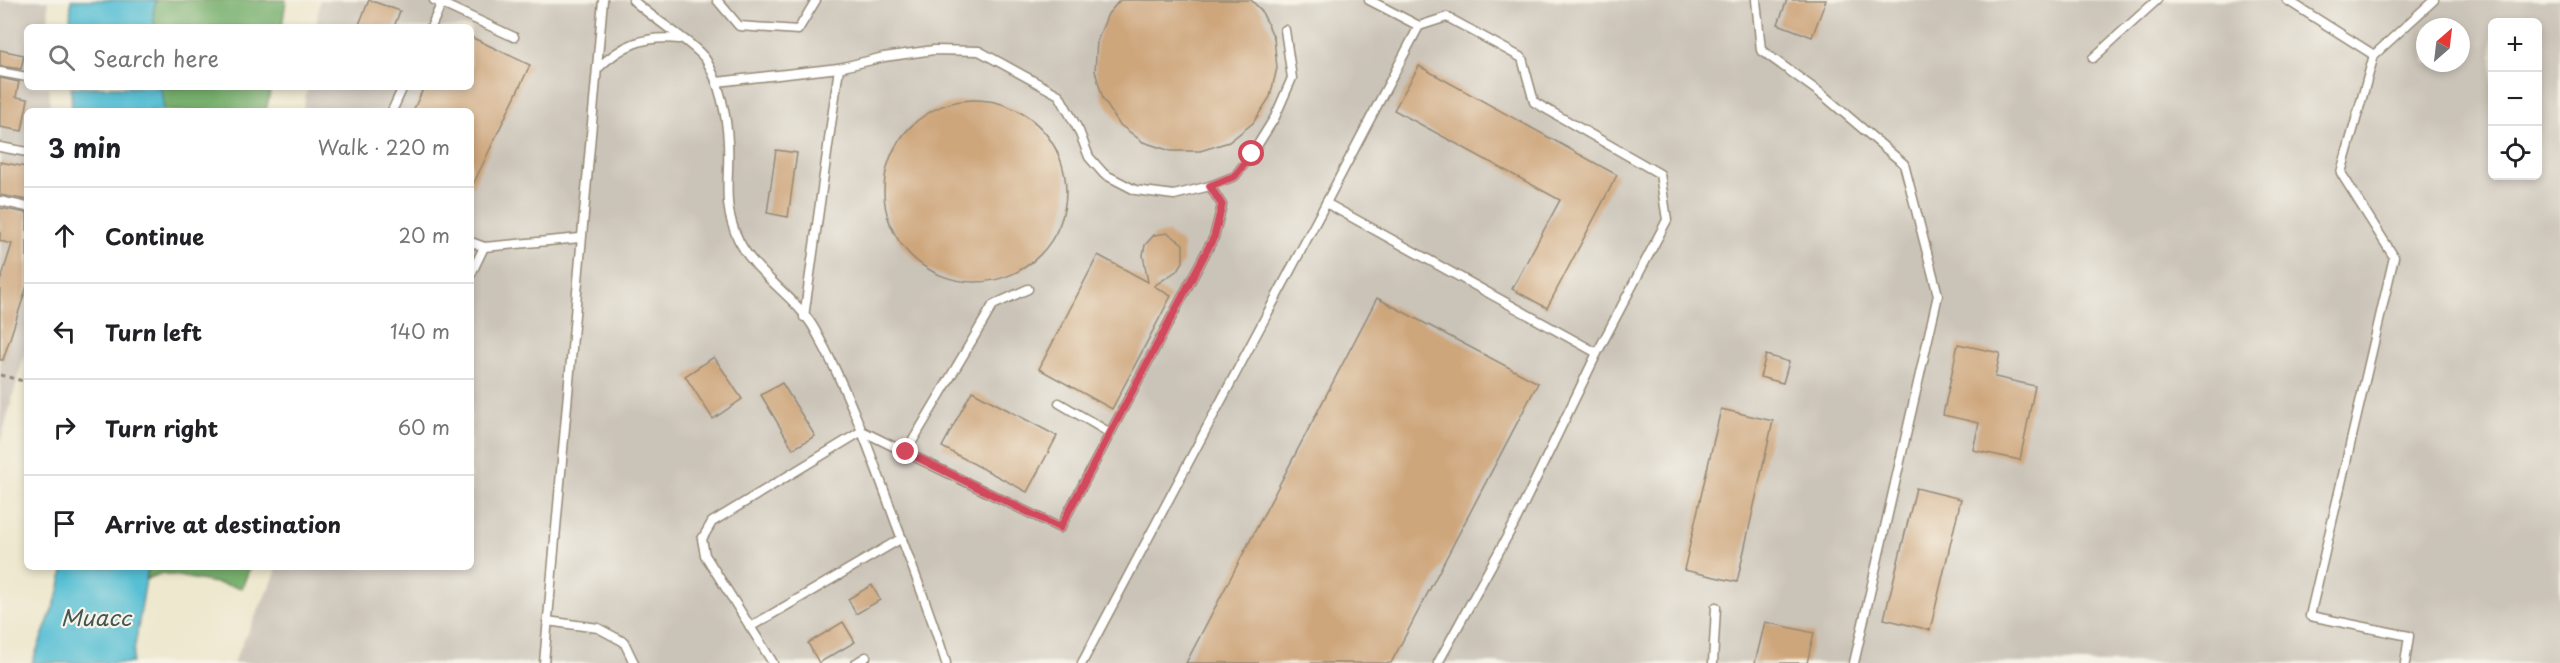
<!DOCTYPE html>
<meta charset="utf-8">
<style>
body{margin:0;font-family:"Playpen Sans",sans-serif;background:#f6f6f6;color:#202124}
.controls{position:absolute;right:18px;top:18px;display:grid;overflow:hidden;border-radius:9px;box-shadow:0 3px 9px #0003}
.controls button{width:54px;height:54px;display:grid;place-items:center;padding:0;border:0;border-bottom:2px solid #e0e0e0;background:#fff;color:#202124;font:30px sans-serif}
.compass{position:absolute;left:2416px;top:18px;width:54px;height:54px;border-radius:50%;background:#fff;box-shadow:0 3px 9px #0003;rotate:28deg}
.stop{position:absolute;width:18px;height:18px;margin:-14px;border:4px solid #d1495b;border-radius:50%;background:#fff}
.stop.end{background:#d1495b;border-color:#fff;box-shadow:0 2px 6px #0008}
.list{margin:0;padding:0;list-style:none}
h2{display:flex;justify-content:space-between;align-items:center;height:78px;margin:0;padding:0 24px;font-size:26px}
h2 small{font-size:20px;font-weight:400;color:#757577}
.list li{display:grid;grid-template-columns:39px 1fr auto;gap:18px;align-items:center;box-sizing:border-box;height:96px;padding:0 24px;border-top:2px solid #e0e0e0}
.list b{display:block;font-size:22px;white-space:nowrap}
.list em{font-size:20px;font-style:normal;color:#757577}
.icon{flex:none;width:33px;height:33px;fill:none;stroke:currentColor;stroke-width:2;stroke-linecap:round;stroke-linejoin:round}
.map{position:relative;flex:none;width:2560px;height:663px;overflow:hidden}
.search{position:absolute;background:#fff;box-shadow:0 3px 9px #0003;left:24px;top:24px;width:450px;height:66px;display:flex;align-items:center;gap:15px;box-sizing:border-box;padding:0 21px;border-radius:9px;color:#757577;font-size:22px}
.panel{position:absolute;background:#fff;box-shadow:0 3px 9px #0003;left:24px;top:108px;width:450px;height:462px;border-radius:9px}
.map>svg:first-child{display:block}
.industrial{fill:#cac3b8;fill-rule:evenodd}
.forest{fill:#78b06e;stroke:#5a6d46;stroke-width:1.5}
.water{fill:#57bfd4;stroke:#497479;stroke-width:1.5}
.building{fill:#cea67b}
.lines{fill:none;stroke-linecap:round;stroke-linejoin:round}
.lane-casing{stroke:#948976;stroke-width:11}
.path{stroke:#948976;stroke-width:3;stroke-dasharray:4.5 4.5;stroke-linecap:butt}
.lane{stroke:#fff;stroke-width:8}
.route{stroke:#d1495b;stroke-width:8}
.labels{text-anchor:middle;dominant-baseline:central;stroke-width:4.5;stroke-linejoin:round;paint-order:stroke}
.water-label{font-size:22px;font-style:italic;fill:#435755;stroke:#f7f3e8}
</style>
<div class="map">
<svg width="2560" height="663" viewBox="0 0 2560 663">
<rect width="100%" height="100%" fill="#f7f3e8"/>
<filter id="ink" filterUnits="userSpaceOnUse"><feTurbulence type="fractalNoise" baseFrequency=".0167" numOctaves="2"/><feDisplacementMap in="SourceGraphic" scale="12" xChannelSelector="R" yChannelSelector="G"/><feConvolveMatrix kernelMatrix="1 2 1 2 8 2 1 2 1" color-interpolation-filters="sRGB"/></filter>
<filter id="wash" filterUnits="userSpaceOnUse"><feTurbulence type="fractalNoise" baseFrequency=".008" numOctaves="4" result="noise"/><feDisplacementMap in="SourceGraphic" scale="24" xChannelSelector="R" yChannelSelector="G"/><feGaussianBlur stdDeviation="1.35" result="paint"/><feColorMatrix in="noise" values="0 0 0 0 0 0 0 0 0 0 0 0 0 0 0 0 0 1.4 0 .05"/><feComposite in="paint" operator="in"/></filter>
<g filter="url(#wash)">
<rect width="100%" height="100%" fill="#eee8cf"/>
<!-- industrial -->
<g class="industrial">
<path d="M0,0h48l1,27h-22v60h22l1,24h-23v233l-27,100z"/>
<path d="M320,0h2240v663h-2327l43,-90 -1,-6h196v-456h-168l4,-24h164v-60h-155zM2492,22h46v154h-46zM2425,27h36v36h-36z"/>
</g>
<!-- forest -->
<g class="forest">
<path d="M156,0h130l-4,27h-127l-2,-14z"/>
<path d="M161,87h110l-5,24h-102z"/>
<path d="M148,567h102l-8,21 -80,-15 -15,6z"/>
</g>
<!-- water -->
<g class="water">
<path d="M71,0h85l-3,13 2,14h-85z"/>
<path d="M71,87h90l3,24h-92z"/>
<path d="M64,567h84l-16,96h-100l27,-71z"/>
</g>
<g id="blocks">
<!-- building -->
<g class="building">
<path d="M369,0l31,11 -6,16h-36z"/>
<path d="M1120,0h131l10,10 13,28 3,30 -7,29 -17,26 -24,19 -29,9h-29l-28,-9 -24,-18 -16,-25 -8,-28 2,-30 11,-27z"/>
<path d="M1787,0h39l-14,37 -34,-13z"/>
<path d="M471,37l59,28 -59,124v-78h-58l11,-24h47z"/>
<path d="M0,50l24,5 -3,14 -21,-3z"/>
<path d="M1419,66l198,109 -70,133 -35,-19 48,-89 -166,-90z"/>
<path d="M0,78l19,4 -3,15 12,2 -6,32 -22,-4z"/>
<circle cx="975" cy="191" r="91"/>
<path d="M776,150l21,3 -9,64 -21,-4z"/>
<path d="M0,162l27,5v33l-27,-5z"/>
<path d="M0,208l27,5v73l-24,74h-3v-78l12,-38 -12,-3z"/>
<path d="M1168,233l15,11v18l-5,8 -24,16 17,10 -59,113 -73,-40 59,-114 50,27 -5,-27 2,-10 9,-10z"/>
<path d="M1377,298l161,85 -147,280h-205z"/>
<path d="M1958,344l42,9 -5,24 40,9 -15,74 -47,-10 6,-27 -36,-8z"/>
<path d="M1766,355l23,7 -6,21 -23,-6z"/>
<path d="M714,357l28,42 -29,20 -28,-43z"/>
<path d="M782,383l33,53 -22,13 -32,-54z"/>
<path d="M972,391l85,45 -30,56 -85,-45z"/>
<path d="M1721,409l52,12 -36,161 -53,-12z"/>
<path d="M1916,488l45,11 -31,131 -46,-11z"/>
<path d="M872,585l8,15 -24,14 -8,-15z"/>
<path d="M843,622l12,20 -36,21 -11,-20z"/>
<path d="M1765,622l49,11 -7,30h-52z"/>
</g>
</g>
</g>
<g filter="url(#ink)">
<use href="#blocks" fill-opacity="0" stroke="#948976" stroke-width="1.5"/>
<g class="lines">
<defs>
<g id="lane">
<path d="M434,0l80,37"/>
<path d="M633,0c18,18 63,44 73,60 14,23 21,57 22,83 2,36 -7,62 11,98 18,35 57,55 76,89 35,63 58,130 82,196 17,46 35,91 49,137"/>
<path d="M717,0l22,26 59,4 18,-30"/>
<path d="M1369,0l50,26 28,-9 75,41 12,44 126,72 7,46 -70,133 -83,171 -76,139"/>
<path d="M1756,0l5,50 62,45 81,69 34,131 -84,368"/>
<path d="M2287,0l87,55"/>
<path d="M1419,26l-93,177 271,150"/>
<path d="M431,27l12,-27"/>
<path d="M2093,58l64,-58"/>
<path d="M597,69c25,-24 47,-34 82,-30"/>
<path d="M0,72l27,5"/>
<path d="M717,82l122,-14 45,-11 50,-7 45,1 80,44 20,36 10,26 15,17 31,16 39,5 36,-9 25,-10 17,-22 23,-37 17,-39 -7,-48"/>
<path d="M392,111l11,-24"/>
<path d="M0,147l27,5"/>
<path d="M0,201l27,6"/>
<path d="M471,242l13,5 96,-9"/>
<path d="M471,274l13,-27"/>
<path d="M804,317l35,-249"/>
<path d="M1059,403l51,30"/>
<path d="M906,452l87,-147 35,-16"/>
<path d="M547,621l51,7 26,14 10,21"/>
<path d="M750,627l152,-89"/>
<path d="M544,663l59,-663"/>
<path d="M773,663l-68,-108 -3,-16 10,-17 150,-91 198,97 154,-291 8,-32 -12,-19"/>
<path d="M856,663l10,-6"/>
<path d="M1082,663l244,-460"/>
<path d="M1713,663l3,-56"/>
<path d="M2405,663l4,-27 -99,-20 84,-359 -53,-84 33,-118 60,-55"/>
</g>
</defs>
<!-- lane casing -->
<use href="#lane" class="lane-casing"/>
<!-- path -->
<path class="path" d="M0,375l27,7"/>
<!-- lane -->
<use href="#lane" class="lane"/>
</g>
</g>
<g class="lines" filter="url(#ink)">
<!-- route -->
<path class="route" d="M906,452l154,76 154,-291 8,-32 -12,-19 25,-10 17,-22"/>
</g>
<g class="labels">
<!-- water labels -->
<g class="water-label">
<text x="96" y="616">Миасс</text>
</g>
</g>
</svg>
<div class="controls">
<button>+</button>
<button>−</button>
<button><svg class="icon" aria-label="locate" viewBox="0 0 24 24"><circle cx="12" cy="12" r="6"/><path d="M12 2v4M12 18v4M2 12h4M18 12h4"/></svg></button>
</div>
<svg class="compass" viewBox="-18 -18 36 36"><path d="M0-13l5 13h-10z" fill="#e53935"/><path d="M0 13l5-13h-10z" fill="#757577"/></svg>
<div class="stop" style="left:1252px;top:154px"></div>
<div class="stop end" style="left:906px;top:452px"></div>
<div class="search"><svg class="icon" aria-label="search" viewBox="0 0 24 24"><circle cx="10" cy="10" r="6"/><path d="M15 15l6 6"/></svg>Search here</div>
<section class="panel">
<h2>3 min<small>Walk · 220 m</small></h2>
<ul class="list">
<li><svg class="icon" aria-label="ahead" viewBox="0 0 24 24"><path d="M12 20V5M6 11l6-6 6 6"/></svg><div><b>Continue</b></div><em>20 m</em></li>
<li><svg class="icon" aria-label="left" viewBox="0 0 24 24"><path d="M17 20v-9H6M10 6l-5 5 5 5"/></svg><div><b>Turn left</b></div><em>140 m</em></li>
<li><svg class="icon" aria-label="right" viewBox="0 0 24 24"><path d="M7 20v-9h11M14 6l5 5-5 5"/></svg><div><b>Turn right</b></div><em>60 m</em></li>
<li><svg class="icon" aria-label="arrive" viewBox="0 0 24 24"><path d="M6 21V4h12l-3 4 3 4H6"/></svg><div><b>Arrive at destination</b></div></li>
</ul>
</section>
</div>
